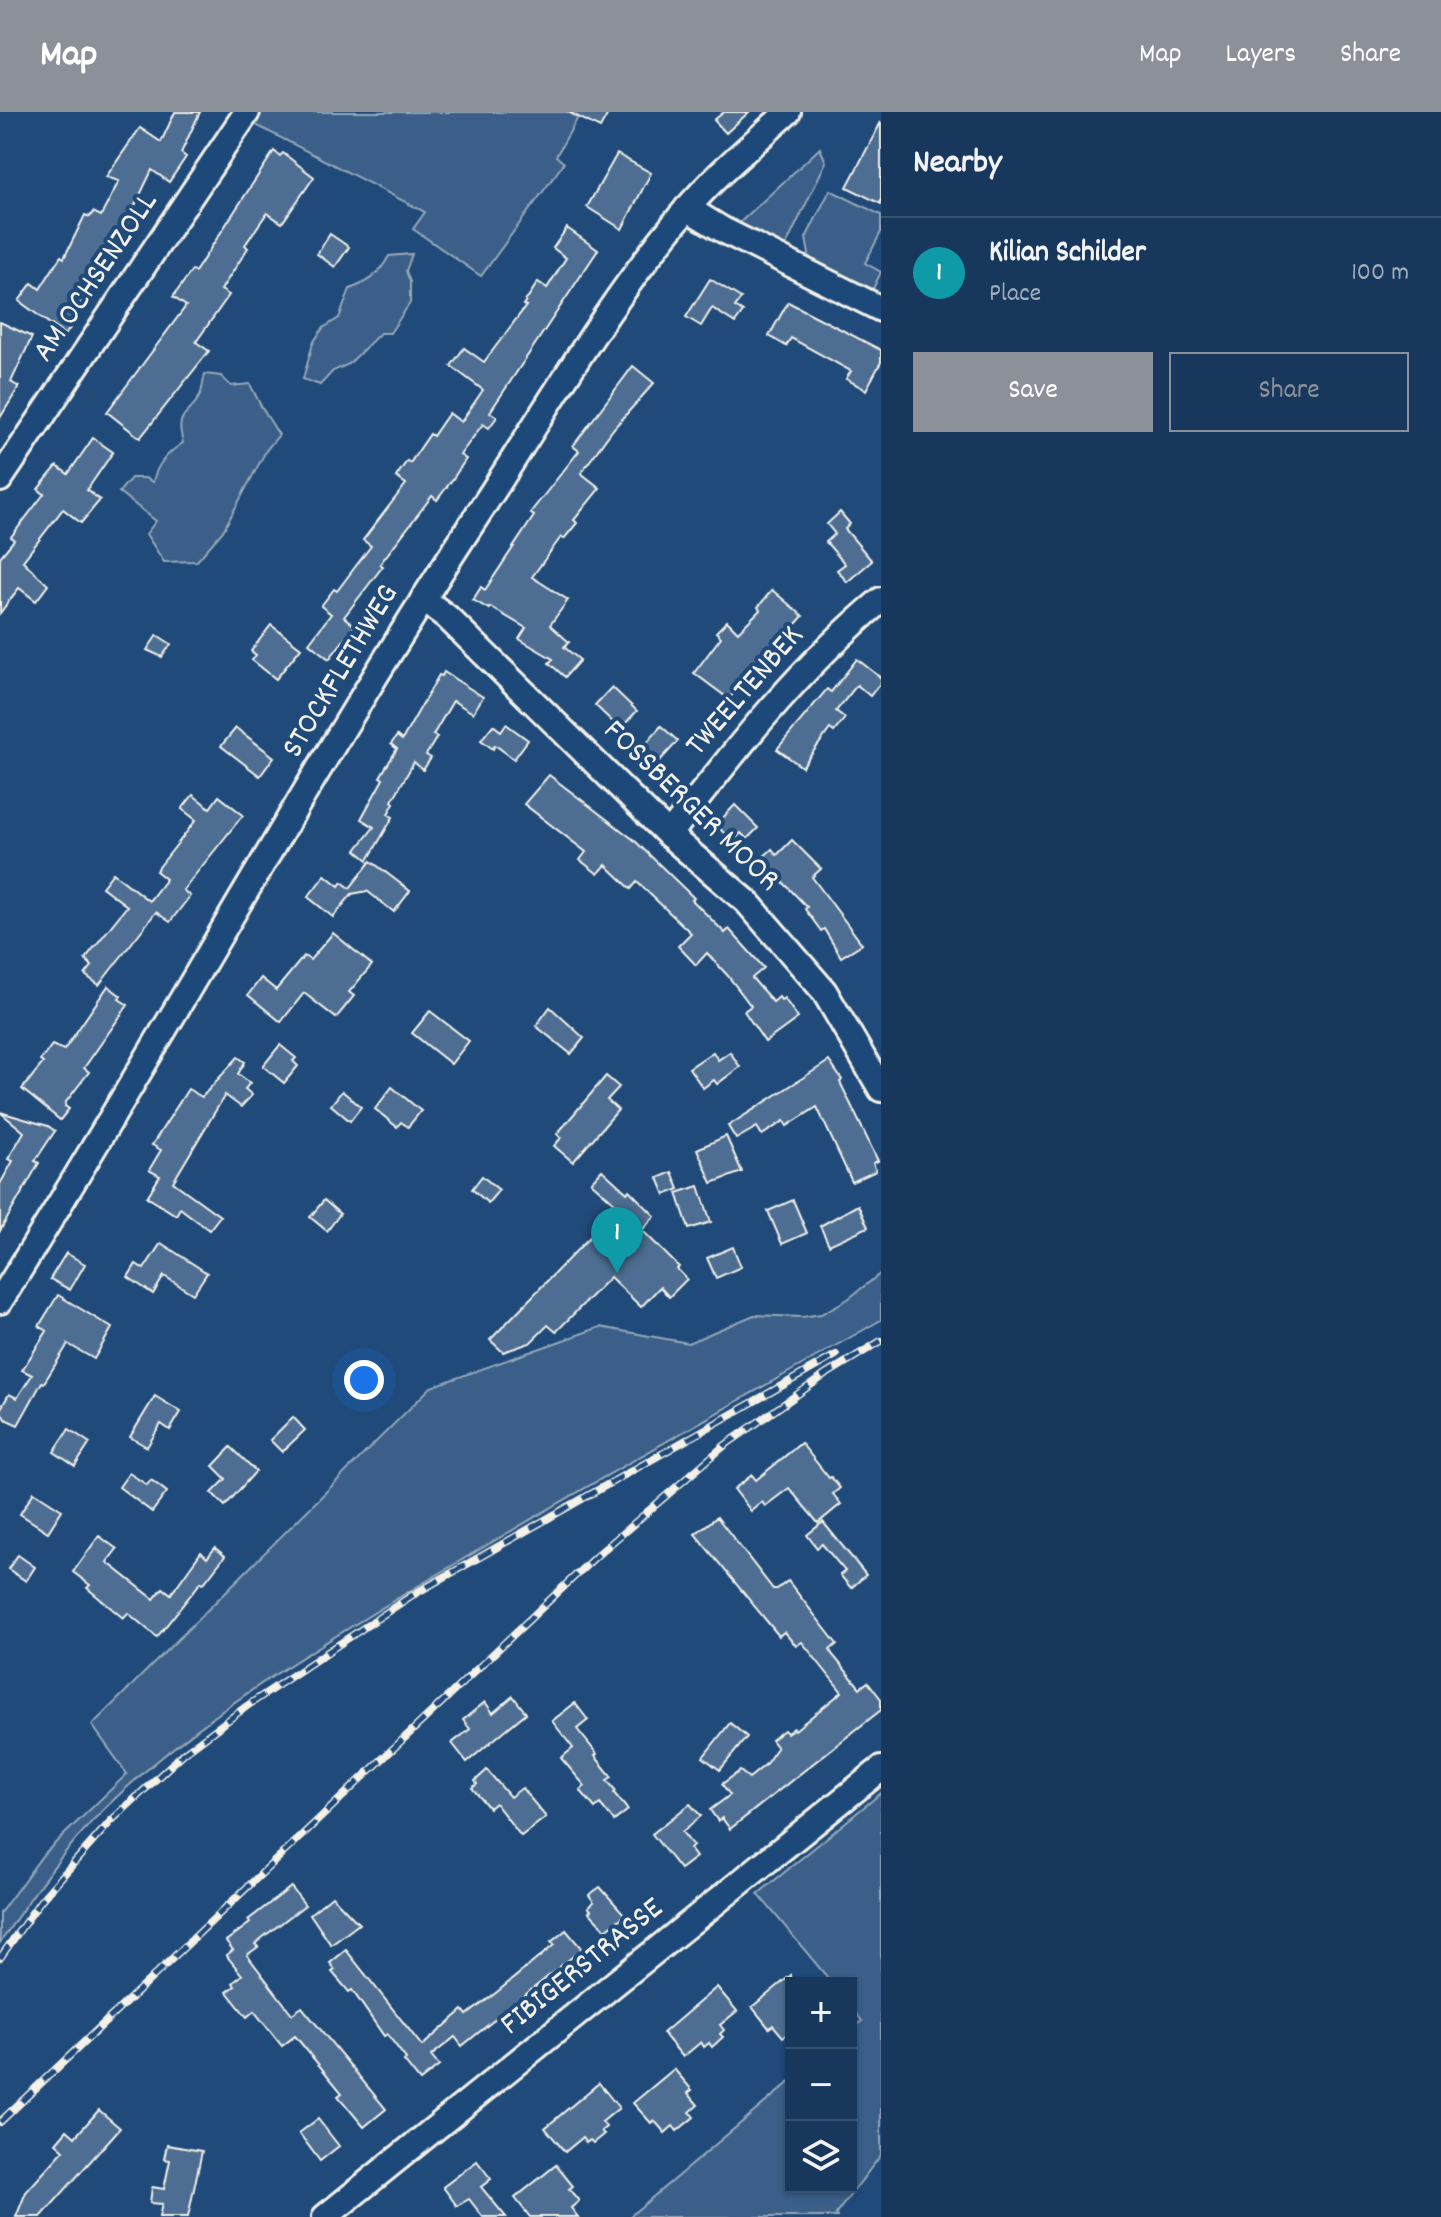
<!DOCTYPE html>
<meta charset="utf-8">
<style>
body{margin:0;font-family:Dekko,sans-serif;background:#203f62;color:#f1f3f6}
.controls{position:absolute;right:24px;bottom:24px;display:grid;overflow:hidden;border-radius:0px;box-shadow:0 2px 6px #0004}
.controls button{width:72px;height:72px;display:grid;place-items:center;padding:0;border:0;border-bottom:2px solid #365272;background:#17385c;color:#f1f3f6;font:40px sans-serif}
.you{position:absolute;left:364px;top:1268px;width:28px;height:28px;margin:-20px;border:6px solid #fff;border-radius:50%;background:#1a73e8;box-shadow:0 0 0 12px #1a73e833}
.badge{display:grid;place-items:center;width:52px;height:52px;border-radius:50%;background:#8c9099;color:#fff;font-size:26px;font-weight:700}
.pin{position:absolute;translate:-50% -66px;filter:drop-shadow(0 2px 4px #0008)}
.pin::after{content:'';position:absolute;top:42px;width:28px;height:24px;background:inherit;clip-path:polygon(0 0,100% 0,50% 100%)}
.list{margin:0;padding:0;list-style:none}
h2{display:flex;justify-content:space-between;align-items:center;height:104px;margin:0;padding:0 32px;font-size:34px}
h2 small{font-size:26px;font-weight:400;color:#9eacbb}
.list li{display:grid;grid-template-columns:52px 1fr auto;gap:24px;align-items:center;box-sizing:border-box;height:112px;padding:0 32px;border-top:2px solid #365272}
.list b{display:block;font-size:30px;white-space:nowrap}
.list p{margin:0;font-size:26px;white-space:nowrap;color:#9eacbb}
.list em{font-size:26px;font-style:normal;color:#9eacbb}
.actions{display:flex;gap:16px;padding:24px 32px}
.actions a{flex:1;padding:18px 0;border:2px solid #8c9099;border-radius:0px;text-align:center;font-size:28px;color:#8c9099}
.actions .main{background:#8c9099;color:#fff}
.icon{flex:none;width:44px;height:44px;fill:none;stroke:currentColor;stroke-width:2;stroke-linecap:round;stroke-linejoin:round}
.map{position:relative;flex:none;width:881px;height:2105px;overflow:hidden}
header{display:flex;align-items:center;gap:48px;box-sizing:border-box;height:112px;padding:0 40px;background:#8c9099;color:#fff}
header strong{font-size:38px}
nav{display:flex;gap:44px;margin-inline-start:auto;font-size:28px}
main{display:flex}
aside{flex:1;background:#17385c}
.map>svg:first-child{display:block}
.green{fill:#3a5f88;stroke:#97a8b8;stroke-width:2}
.building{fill:#4d6e92;stroke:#f4f1e8;stroke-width:2}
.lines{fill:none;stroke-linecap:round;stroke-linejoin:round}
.minor-casing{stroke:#f4f1e8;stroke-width:30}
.minor{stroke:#1f4a7a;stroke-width:24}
.rail-casing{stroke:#f4f1e8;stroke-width:8}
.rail{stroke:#1f4a7a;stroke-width:5;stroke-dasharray:15;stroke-linecap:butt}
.labels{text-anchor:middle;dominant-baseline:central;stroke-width:8;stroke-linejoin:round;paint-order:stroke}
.street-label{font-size:32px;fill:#f4f1e8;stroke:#1f4a7a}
</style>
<header>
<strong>Map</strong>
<nav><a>Map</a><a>Layers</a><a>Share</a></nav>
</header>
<main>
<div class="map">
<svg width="881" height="2105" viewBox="0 0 881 2105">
<rect width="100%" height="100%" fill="#1f4a7a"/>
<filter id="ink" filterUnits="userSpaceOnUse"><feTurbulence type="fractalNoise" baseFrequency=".0125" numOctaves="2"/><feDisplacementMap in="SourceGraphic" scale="16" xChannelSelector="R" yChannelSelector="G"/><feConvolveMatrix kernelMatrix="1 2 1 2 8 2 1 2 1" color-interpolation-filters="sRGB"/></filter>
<g filter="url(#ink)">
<!-- green -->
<g class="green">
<path d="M257,0h324l-25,44 8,7 -83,113 -68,-47 12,-17 -175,-90z"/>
<path d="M820,36l6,14 -42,88 -50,-22z"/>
<path d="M830,78l51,25v17l-16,31 16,9 -9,19 -62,-31 -4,-22z"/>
<path d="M412,142l-6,17 4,11v21l-20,30h-10l-31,31 -16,7 -13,14 -17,-6 10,-36 10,-15 16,-10 11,-29c19,-7 29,-15 39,-33z"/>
<path d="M205,262l16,2 10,10 19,-2 12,24 17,27 -12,14 -44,82 -26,30 -33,1 -18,-28 10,-13 -37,-29 12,-14h14l8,4c4,-18 14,-29 30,-39 -9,-33 7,-26 17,-48 3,-6 3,-15 5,-21z"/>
<path d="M881,1161v47c-146,83 -292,164 -436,250 -118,71 -242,142 -341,239 -40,40 -73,87 -104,134v-30l42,-57 85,-82 -35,-49 339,-338 169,-60 88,16 66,-28 48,2 19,-3 27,-15z"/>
<path d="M881,1681v362l-45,59 1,3h-208l162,-136v106h60v-156l11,-10 -11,-14v-24h-19l-74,-89z"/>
</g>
<!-- building -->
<g class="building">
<path d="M175,0h25l-19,41 5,4 -17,25 -17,-12 -45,94 -33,50 4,3 -13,18 -46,-34 13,-18 8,6 21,-33 3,2 21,-43 5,2 3,-5 8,4 18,-35 -13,-4 34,-49 21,14z"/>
<path d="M568,0h41l-9,16z"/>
<path d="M724,0h25l-23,21 -12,-13z"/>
<path d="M881,10v82l-34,-17z"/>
<path d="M274,39l6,5 3,-3 31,24 -32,46 -15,-10 -22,32 3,3 -27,42 8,5 -33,47 13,9 -69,87 -33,-26 79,-106 -13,-9 19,-27 3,2z"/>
<path d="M617,42l34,19 -29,56 -35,-22z"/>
<path d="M567,116l31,22 -108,162 7,5 -8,11 -6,-4 -23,31 6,4 -14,21 -15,20 -5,-4 -52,68 3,2 -39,51 11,9 -26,33 -20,-16 22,-29 -10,-8 13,-17 3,2 34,-45 -8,-6 43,-56 -10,-7 11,-16 3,2 20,-29 3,2 16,-23 12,9 22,-32 -32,-24 13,-18 20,14 42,-56 -3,-1 15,-23 9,6 19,-30 -13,-10z"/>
<path d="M330,122l19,13 -14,20 -18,-13z"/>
<path d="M710,167l31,19 -6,9 8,5 -8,11 -23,-15 -11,18 -15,-9z"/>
<path d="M788,190l93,48v12l-15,28 -20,-11 5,-8 -60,-33 -5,8 -17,-10z"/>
<path d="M0,210l32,15 -21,45 8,5 -19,31z"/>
<path d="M633,254l21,17 -40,45 -33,45 19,15 -26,32 3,3 -13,16 -3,-2 -29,40 36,23 -18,25 19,17 -5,5 16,13 -15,17 -16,-14 4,-4 -34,-20 7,-11 -36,-21 -1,2 -16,-9 8,-13 4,3 49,-74 -4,-3 49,-62 -6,-5z"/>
<path d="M93,326l20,14 -26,38 13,10 -19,23 -18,-14 -40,52 25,24 -12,16 -17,-13 -19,25v-56l14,-17 -3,-3 33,-43 -6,-5 19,-23 11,8z"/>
<path d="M840,400l10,12 -5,5 27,32 -25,21 -10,-12 8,-6 -19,-22 9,-8 -8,-10z"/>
<path d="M772,478l31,26 -15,17 -2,-2 -46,45 4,3 -15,20 -35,-26 27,-36 -5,-5 11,-11 11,11 22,-22 -2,-3z"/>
<path d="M271,513l30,23 -25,31 -24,-19 4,-5 -5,-4z"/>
<path d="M157,523l14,9 -9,13 -15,-7z"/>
<path d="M857,547l24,19v4l-11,14 -13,-11 -21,26 9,7 -11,14 -4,-3 -28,38 -25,-18 50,-60 4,3z"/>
<path d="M444,560l39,25 -10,16 -20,-12 -20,34 4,2 -11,18 5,3 -8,12 -9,-8 -22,39 2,2 -6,11 5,3 -25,43 -12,-10 18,-23 -13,-8 22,-40 -3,-2 17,-28 -6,-5 6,-8 5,4 37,-65 3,1z"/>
<path d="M612,575l25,24 -17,18 -25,-24z"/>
<path d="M506,612l22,16 -14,19 -19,-14 -2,4 -12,-9 12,-15 8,6z"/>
<path d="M661,614l17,15 -21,23 -16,-15z"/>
<path d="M236,616l38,29 -14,19 -39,-30z"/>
<path d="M549,663l85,65 60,58 -2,2 33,33 4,-4 35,39 -12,10 21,24 6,-5 2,3 3,-2 14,20 -33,24 -21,-31 7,-5 -23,-30 -21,-23 -11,12 -18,-19 13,-13 -54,-51 -6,7 -25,-24 -8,9 -18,-14 6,-8 -62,-48z"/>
<path d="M193,683l17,13 9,-12 24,19 -60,75 7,6 -20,26 -14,-10 -57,73 -14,-10 7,-9 -7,-7 42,-53 -25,-19 11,-14 36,28 17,-22 -10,-8 40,-51 -14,-11z"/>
<path d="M735,693l23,23 -11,11 -6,-6 -8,9 -17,-17z"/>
<path d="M792,728l29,29 -9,8 50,67 -21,13 -17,-28 -3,2 -16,-22 2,-2 -26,-27 -3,3 -14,-15 3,-3 -6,-6 11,-10 5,6z"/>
<path d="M371,749l39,30 -16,21 -27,-21 -15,3 -19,23 -25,-20 17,-22 14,11 3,-4 8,6z"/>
<path d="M333,821l39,32 -23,27 5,4 -18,22 -32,-25 -23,29 -33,-27 13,-17 15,12 28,-34 6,4z"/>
<path d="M108,874l13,10 -2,3 9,6 -44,63 5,4 -23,30 -1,4 4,3 -9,11 -38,-31 21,-26 -3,-2 12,-16 12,5z"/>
<path d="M550,895l34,31 -13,16 -35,-28z"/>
<path d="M430,899l39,30 -18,23 -39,-31z"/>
<path d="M280,933l16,13 -3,3 5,5 -14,17 -21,-17z"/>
<path d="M713,940l5,8 12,-8 10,15 -23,17 -3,-4 -11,8 -14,-20z"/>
<path d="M238,945l7,5 -7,12 12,9 -5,6 7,6 -11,12 -16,-12 -52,87 47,34 -11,14 -29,-22 -4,7 -29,-18 13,-21 -11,-6 12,-20 -9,-5 36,-56 14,8z"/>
<path d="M829,949l13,19 -2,2 38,79 -5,2 3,8 -24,11 -35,-75 -30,19 -3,-5 -22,14 -5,-8 -21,12 -8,-13z"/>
<path d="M606,964l13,11 -12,13 11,10 -45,52 -19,-16 7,-8 -4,-4z"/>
<path d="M392,975l29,24 -13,16 -7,-5 -4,5 -22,-18z"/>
<path d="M342,979l19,16 -11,14 -19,-16z"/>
<path d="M0,1000l48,14 7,5 -20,30 4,2 -39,68v-47l13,-23 -5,-2 16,-27z"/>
<path d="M726,1024l16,36 -30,11 -15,-34z"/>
<path d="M602,1058l25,23 2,-3 26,26 -13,14 37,37 -2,2 10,10 -18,18 -9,-10 -19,20 -31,-30 -54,55 -8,-7 -18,18 -27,9 -13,-12 121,-125 -3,-3 8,-8 -25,-22z"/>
<path d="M672,1060l7,17 -14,6 -7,-17z"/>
<path d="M482,1064l17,14 -11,13 -16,-14z"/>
<path d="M699,1074l12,36 -22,7 -12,-36z"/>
<path d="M324,1088l16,14 -13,17 -17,-14z"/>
<path d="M793,1088l14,33 -25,11 -14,-33z"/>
<path d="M858,1093l10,22 -39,18 -9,-19z"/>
<path d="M161,1131l46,30 -14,21 -29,-18 -11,18 -25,-17 8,-13 8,5z"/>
<path d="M733,1135l8,20 -25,11 -9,-20z"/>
<path d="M66,1141l19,11 -15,26 -20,-11z"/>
<path d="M58,1183l54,33 -18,31 -26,-15 -24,39 -2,-1 -24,43 -13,-6 -5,-9 9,-16 8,4 15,-23 -10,-5 25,-39 -8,-5z"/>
<path d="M155,1284l26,16 -11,18 -9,-6 -14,23 -17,-10z"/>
<path d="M293,1305l12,13 -23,22 -12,-12z"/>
<path d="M69,1317l21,14 -15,23 -21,-14z"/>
<path d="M801,1331l28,35 2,-1 9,11 -7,6 8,10 -23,19 -29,-35 -24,18 -3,-4 -11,9 -17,-22 18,-14 4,5z"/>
<path d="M231,1335l25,24 -31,35 -13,-13 14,-14 -13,-13z"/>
<path d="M129,1361l18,12 4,-5 16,12 -15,20 -33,-25z"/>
<path d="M34,1380l28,18 -14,22 -28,-18z"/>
<path d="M717,1405l56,72h4l11,-8 49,63 -7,6 2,4 28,34 8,-6 13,17v11l-151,119 -8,-11 -4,3 -8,-11 20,-15 -8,-11 18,-13 9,7 16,-13 12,-17 -6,-8 13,-10 3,3 7,-5 1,2 47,-38 -40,-50 -6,4 -12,-14 -5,4 -84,-102z"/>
<path d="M823,1410l43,53 -15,13 -11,-13 5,-4 -23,-27 -5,4 -10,-13z"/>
<path d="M99,1424l18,13 -10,13 47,37 9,-11 8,6 30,-42 6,6 8,-10 10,8 -21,27 -3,-1 -44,55 -29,-24 -5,5 -36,-30 3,-3 -17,-13z"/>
<path d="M18,1443l17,12 -9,14 -18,-12z"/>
<path d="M513,1584l13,17 -59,49 -15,-19 18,-14 -7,-9 22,-18 8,11z"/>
<path d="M575,1591l13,17 -11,9 20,25 -2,2 17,21 -5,3 9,11 -2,2 14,17 -14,11 -14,-17 -5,4 -15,-18 5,-4 -24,-28 12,-10 -21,-27z"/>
<path d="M730,1611l17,14 -27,33 -17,-13z"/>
<path d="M487,1658l23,27 12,-9 24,29 -25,19 -26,-33 -6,5 -17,-20 5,-4 -2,-3z"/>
<path d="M690,1692l11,12 -19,16 11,14 -3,3 6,8 -16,12 -28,-35z"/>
<path d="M291,1775l14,18 -43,33 -7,6 3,3 -11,8 45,59 10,-7 84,102 -22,18 -26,-31 4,-3 -47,-57 -13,10 -28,-35 -7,6 -20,-25 8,-6 -2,-3 9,-8 -16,-20 7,-5 -7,-9 24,-18 -2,-3z"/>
<path d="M600,1775l25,28 -19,15 -17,-18 2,-2 -3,-3 6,-5 -5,-7z"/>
<path d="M332,1784l27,28 -28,21 -21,-31z"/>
<path d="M566,1818l16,19 -120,97 -7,-9 -24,19 8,10 -19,15 -16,-20 2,-2 -19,-25 -3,2 -32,-46 -3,2 -17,-20 3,-2 -5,-7 16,-13 76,96 41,-36 4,5 30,-23 57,-47 -3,-3z"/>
<path d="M791,1863v56l-8,6 -10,-12 -4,3 -17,-21z"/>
<path d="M717,1875l20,24 -17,14 4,5 -4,4 3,3 -11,10 -3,-4 -5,4 -3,-5 -18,15 -20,-24z"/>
<path d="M674,1957l18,21 -4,3 10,12 -8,7 4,5 -17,14 -4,-5 -8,7 -11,-13 -3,3 -18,-20z"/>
<path d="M599,1971l20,25 -17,14 4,5 -5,4 3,3 -11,9 -3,-3 -4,3 -4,-5 -17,14 -20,-24z"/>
<path d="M99,1998l21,18 -79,89h-25l10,-25 38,-42 -8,-7 11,-13 8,7z"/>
<path d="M318,2007l21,27 -19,15 -21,-28z"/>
<path d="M167,2033l35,6 -14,66h-29l3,-13 -12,-1 2,-16 12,2 6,-29 -6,-1z"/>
<path d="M477,2049l14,18 -10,8 25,30h-23l-14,-18 -12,7 -14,-19z"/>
<path d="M556,2053l17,21 -4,3 10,12 -8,7 7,9h-48l-15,-19z"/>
</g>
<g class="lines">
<defs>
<g id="minor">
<path d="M687,96l36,22 158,79"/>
<path d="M0,367l247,-367"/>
<path d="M423,487l24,18 222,218 78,67 77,89 57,98"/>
<path d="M669,723c65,-84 130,-167 212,-235"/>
<path d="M0,1189c164,-262 312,-534 482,-793 65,-99 125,-205 202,-296 31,-37 69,-68 104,-100"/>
<path d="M325,2105l556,-448"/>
</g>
</defs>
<!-- minor casing -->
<use href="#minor" class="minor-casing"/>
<!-- minor -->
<use href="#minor" class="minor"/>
<defs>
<g id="rail">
<path d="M0,1846l41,-58 70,-79 74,-69 62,-46 164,-110 425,-241"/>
<path d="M0,2010l595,-565 129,-111 101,-71 56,-34"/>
</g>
</defs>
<!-- rail casing -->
<use href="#rail" class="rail-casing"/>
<!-- rail -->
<use href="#rail" class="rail"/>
</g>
</g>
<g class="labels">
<!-- street labels -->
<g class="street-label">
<text transform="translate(97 166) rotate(-56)">AM OCHSENZOLL</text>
<text transform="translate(342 560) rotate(-59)">STOCKFLETHWEG</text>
<text transform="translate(746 580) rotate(-49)">TWEELTENBEK</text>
<text transform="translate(690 695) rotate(44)">FOSSBERGER MOOR</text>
<text transform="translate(583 1856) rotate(-39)">FIBIGERSTRASSE</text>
</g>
</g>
</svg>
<div class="controls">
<button>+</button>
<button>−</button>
<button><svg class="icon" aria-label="layers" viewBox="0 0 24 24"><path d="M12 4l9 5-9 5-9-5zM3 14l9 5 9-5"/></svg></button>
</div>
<div class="you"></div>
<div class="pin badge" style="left:617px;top:1161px;background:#0f9aa8">1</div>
</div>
<aside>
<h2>Nearby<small></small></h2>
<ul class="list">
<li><span class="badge" style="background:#0f9aa8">1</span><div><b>Kilian Schilder</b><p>Place</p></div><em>100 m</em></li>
</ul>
<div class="actions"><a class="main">Save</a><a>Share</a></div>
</aside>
</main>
